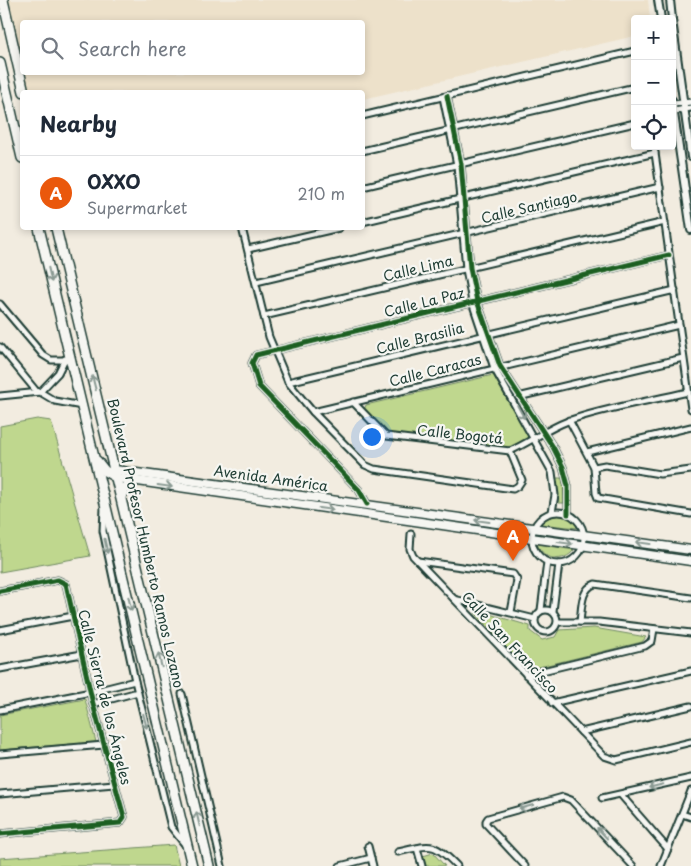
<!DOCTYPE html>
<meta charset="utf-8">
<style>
body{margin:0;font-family:"Playpen Sans",sans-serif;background:#f6f6f7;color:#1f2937}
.controls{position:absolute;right:15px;top:15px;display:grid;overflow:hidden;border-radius:5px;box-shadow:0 2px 8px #0003}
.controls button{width:45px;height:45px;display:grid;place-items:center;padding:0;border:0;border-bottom:1px solid #e0e1e3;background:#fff;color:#1f2937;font:25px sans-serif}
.you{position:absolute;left:371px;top:436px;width:18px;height:18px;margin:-12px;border:4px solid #fff;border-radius:50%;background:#1a73e8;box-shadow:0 0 0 8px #1a73e833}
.badge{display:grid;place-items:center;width:32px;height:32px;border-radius:50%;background:#ea580c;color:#fff;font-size:16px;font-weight:700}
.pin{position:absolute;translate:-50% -41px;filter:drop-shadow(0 1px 2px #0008)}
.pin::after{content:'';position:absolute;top:26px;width:18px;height:15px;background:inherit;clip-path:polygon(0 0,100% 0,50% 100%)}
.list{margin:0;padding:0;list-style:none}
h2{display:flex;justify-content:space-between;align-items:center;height:65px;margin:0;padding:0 20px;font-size:21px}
h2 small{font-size:16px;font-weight:400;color:#747a83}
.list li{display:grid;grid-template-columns:32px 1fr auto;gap:15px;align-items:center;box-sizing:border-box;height:75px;padding:0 20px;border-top:1px solid #e0e1e3}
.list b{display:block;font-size:19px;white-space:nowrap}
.list p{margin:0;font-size:16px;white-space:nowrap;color:#747a83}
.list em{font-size:16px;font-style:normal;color:#747a83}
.icon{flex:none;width:28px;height:28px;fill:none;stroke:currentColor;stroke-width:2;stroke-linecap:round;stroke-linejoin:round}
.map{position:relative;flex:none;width:691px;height:866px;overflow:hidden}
.search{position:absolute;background:#fff;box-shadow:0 2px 8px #0003;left:20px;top:20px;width:345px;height:55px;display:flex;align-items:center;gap:12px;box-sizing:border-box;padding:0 18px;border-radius:5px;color:#747a83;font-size:19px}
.panel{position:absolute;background:#fff;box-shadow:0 2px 8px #0003;left:20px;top:90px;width:345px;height:140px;border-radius:5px}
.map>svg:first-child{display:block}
.built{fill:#ede1ca}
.green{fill:#bfd78e;stroke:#6f8a61}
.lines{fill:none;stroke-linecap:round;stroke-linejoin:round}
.minor-casing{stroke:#1f3d34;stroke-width:9}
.tertiary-casing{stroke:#1f3d34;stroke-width:10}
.secondary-casing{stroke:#1f3d34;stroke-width:11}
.primary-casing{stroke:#1f3d34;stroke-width:12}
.minor{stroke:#f6f6f2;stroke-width:5}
.tertiary{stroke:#f6f6f2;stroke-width:6}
.secondary{stroke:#f6f6f2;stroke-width:8}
.primary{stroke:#f6f6f2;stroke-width:9}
.cycleway-casing{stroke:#f6f6f2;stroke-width:8}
.cycleway{stroke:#1b5e20;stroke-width:5}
.oneway{stroke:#8a9a93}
.labels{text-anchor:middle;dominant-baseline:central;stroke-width:4.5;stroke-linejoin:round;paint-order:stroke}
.street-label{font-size:14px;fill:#1f3d34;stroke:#f6f6f2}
</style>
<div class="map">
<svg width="691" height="866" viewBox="0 0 691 866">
<rect width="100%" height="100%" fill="#f2ece0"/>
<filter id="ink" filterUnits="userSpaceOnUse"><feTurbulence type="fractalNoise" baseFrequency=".02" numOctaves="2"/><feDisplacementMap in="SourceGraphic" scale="10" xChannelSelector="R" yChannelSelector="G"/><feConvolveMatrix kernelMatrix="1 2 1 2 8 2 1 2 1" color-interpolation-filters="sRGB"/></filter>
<g filter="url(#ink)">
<!-- built -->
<path class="built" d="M9,0h639l2,19h-15v17l-272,63 -1,-7h-332l-5,-19 337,-1v-50h-340v40z"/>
<!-- green -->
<g class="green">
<path d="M493,375l37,64 -17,8 -14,2 -113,-15 -23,-22 3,-7z"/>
<path d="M37,419l14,2 39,135 -90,16v-146z"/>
<path d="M556,478h7l1,25h-5z"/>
<path d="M556,513l16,6 6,9 -38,-4 6,-7z"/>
<path d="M537,544l37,6c-10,13 -30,11 -37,-6z"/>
<path d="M479,611l51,15v5l12,9 13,-3 4,-7 35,-2 52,9 -4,5 -115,28 -52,-57z"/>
<path d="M85,699l11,43 -96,8v-35z"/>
<path d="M174,845l5,21h-179v-8z"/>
<path d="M433,853l12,13h-19l-3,-10z"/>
</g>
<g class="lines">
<defs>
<g id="minor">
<path d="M447,96l14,68 9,104 7,33 23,65 53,81 10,20 5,19v28"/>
<path d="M443,97l14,68 9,104 6,33 22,66 58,104 3,23 -3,17"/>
<path d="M673,104l18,-2"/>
<path d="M674,111l17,-3"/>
<path d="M362,116l273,-65"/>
<path d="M654,146l37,263"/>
<path d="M362,151l273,-64"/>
<path d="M362,187l273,-64"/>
<path d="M362,222l293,-69"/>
<path d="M242,228l27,109 19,45 25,30 52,53 9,4 139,20 5,-3 4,-6 -12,-29"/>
<path d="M248,249l91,-21"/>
<path d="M256,282l404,-95"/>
<path d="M0,304l43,51 8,5h14"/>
<path d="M264,316l401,-94"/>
<path d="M0,347l37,45"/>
<path d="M288,382l387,-92"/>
<path d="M40,392l18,-19 7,-14"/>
<path d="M0,396l40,-4 15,9 27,5"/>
<path d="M518,397l165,-39"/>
<path d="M353,402l33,34 124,15c20,-9 37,-22 58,-30 35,-13 82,-20 120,-29"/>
<path d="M313,412l366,-87"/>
<path d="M569,420l25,47 2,26 2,5 93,16"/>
<path d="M587,452l104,-25"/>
<path d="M594,467l11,-2 55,9 31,-4"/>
<path d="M367,504l-8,-14 -100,-104 -7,-23 4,-8 413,-100"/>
<path d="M104,508l-1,23 32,150 36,146 15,19"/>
<circle cx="558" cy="538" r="26"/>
<path d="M411,534l-1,15 3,7 191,200 12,4 75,-18"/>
<path d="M418,561l95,13 4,6 -6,32"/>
<path d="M0,591l58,-11 8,4 27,120 31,113 -4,6 -120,11"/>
<path d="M454,599l81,20"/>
<circle cx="546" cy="621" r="11"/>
<path d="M541,610l6,-48"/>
<path d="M553,611l6,-47"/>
<path d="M558,622h41l92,11"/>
<path d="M580,622c2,-13 0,-33 15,-38l96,14"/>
<path d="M0,630l73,-14"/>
<path d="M0,669l82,-15"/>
<path d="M526,675l119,-29 7,-5 2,-12"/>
<path d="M182,694l40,172"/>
<path d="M552,703l139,-32"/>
<path d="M93,704l45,-12"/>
<path d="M0,710l91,-18 44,-11"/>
<path d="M581,732l110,-26"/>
<path d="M0,754l104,-9"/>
<path d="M0,794l114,-10"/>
<path d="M621,795l47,54"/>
<path d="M602,798l89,-20"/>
<path d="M682,814l9,3"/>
<path d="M368,846l5,20"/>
<path d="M417,848l5,18"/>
<path d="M398,852c33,-7 34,-12 59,14"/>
<path d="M340,866l31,-8"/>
<path d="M525,866l-39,-42v-3l2,-3 75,-21 8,3 62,66"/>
<path d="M661,866l30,-75"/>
</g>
<g id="tertiary">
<path d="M658,0l3,19"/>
<path d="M670,0l2,19"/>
<path d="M672,20l19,137"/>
<path d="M672,100l19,130"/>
</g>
<g id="secondary">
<path d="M115,470l576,80"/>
<path d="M117,478l574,83"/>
</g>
<g id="primary">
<path d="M3,0l21,92"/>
<path d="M0,63l22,95"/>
<path d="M39,228l153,638"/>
<path d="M56,228l153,638"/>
<path d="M97,461l8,10 12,7"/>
<path d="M121,497l4,-10 10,-6"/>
</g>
</defs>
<!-- minor casing -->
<use href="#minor" class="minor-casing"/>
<!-- tertiary casing -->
<use href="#tertiary" class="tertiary-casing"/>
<!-- secondary casing -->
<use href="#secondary" class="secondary-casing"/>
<!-- primary casing -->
<use href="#primary" class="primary-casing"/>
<!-- minor -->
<use href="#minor" class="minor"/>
<!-- tertiary -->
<use href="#tertiary" class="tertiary"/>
<!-- secondary -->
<use href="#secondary" class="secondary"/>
<!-- primary -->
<use href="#primary" class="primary"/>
<defs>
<g id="cycleway">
<path d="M447,96l14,68 9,104 7,33 23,65 53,81 10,20 5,19v28"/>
<path d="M367,504l-8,-14 -100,-104 -7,-23 4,-8 413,-100"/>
<path d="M0,591l58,-11 8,4 27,120 31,113 -4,6 -120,11"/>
</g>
</defs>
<!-- cycleway casing -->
<use href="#cycleway" class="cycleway-casing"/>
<!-- cycleway -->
<use href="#cycleway" class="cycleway"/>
</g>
<!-- one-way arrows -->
<defs><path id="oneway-shaft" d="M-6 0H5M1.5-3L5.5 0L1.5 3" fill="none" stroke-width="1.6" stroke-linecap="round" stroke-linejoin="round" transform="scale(1.25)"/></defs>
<g class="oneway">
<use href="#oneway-shaft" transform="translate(50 275) rotate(77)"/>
<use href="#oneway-shaft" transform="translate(94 383) rotate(-104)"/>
<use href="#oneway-shaft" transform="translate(521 412) rotate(61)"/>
<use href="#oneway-shaft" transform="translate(165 486) rotate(8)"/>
<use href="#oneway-shaft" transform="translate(326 509) rotate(8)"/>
<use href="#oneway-shaft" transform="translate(482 521) rotate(-172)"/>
<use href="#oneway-shaft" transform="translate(565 543) rotate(8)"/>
<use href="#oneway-shaft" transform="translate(643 543) rotate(-172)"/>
<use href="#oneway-shaft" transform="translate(106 546) rotate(78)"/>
<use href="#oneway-shaft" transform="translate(130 604) rotate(77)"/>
<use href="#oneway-shaft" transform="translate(160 660) rotate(-103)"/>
<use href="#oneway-shaft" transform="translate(145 721) rotate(76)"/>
<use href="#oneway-shaft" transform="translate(656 786) rotate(167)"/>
<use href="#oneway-shaft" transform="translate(526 807) rotate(164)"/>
<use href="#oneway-shaft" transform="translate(198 819) rotate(-103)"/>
<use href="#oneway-shaft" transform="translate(602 833) rotate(-133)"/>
</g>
</g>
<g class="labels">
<!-- street labels -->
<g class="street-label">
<text transform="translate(529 207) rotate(-13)">Calle Santiago</text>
<text transform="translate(418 268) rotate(-13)">Calle Lima</text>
<text transform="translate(424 302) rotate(-14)">Calle La Paz</text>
<text transform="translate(420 338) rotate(-14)">Calle Brasilia</text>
<text transform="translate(435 370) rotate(-14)">Calle Caracas</text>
<text transform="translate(460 434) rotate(6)">Calle Bogotá</text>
<text transform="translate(271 478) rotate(8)">Avenida América</text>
<text transform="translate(146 543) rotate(77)">Boulevard Profesor Humberto Ramos Lozano</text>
<text transform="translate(510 642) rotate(47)">Calle San Francisco</text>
<text transform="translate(105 697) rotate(76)">Calle Sierra de los Ángeles</text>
</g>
</g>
</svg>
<div class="controls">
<button>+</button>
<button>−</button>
<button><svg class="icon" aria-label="locate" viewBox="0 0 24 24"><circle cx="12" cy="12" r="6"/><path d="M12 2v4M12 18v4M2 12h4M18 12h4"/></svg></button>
</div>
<div class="you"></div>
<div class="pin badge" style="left:513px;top:561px">A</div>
<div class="search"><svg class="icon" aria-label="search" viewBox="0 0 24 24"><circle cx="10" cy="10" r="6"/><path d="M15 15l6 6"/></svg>Search here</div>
<section class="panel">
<h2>Nearby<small></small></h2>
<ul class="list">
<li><span class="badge">A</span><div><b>OXXO</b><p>Supermarket</p></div><em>210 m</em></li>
</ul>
</section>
</div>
